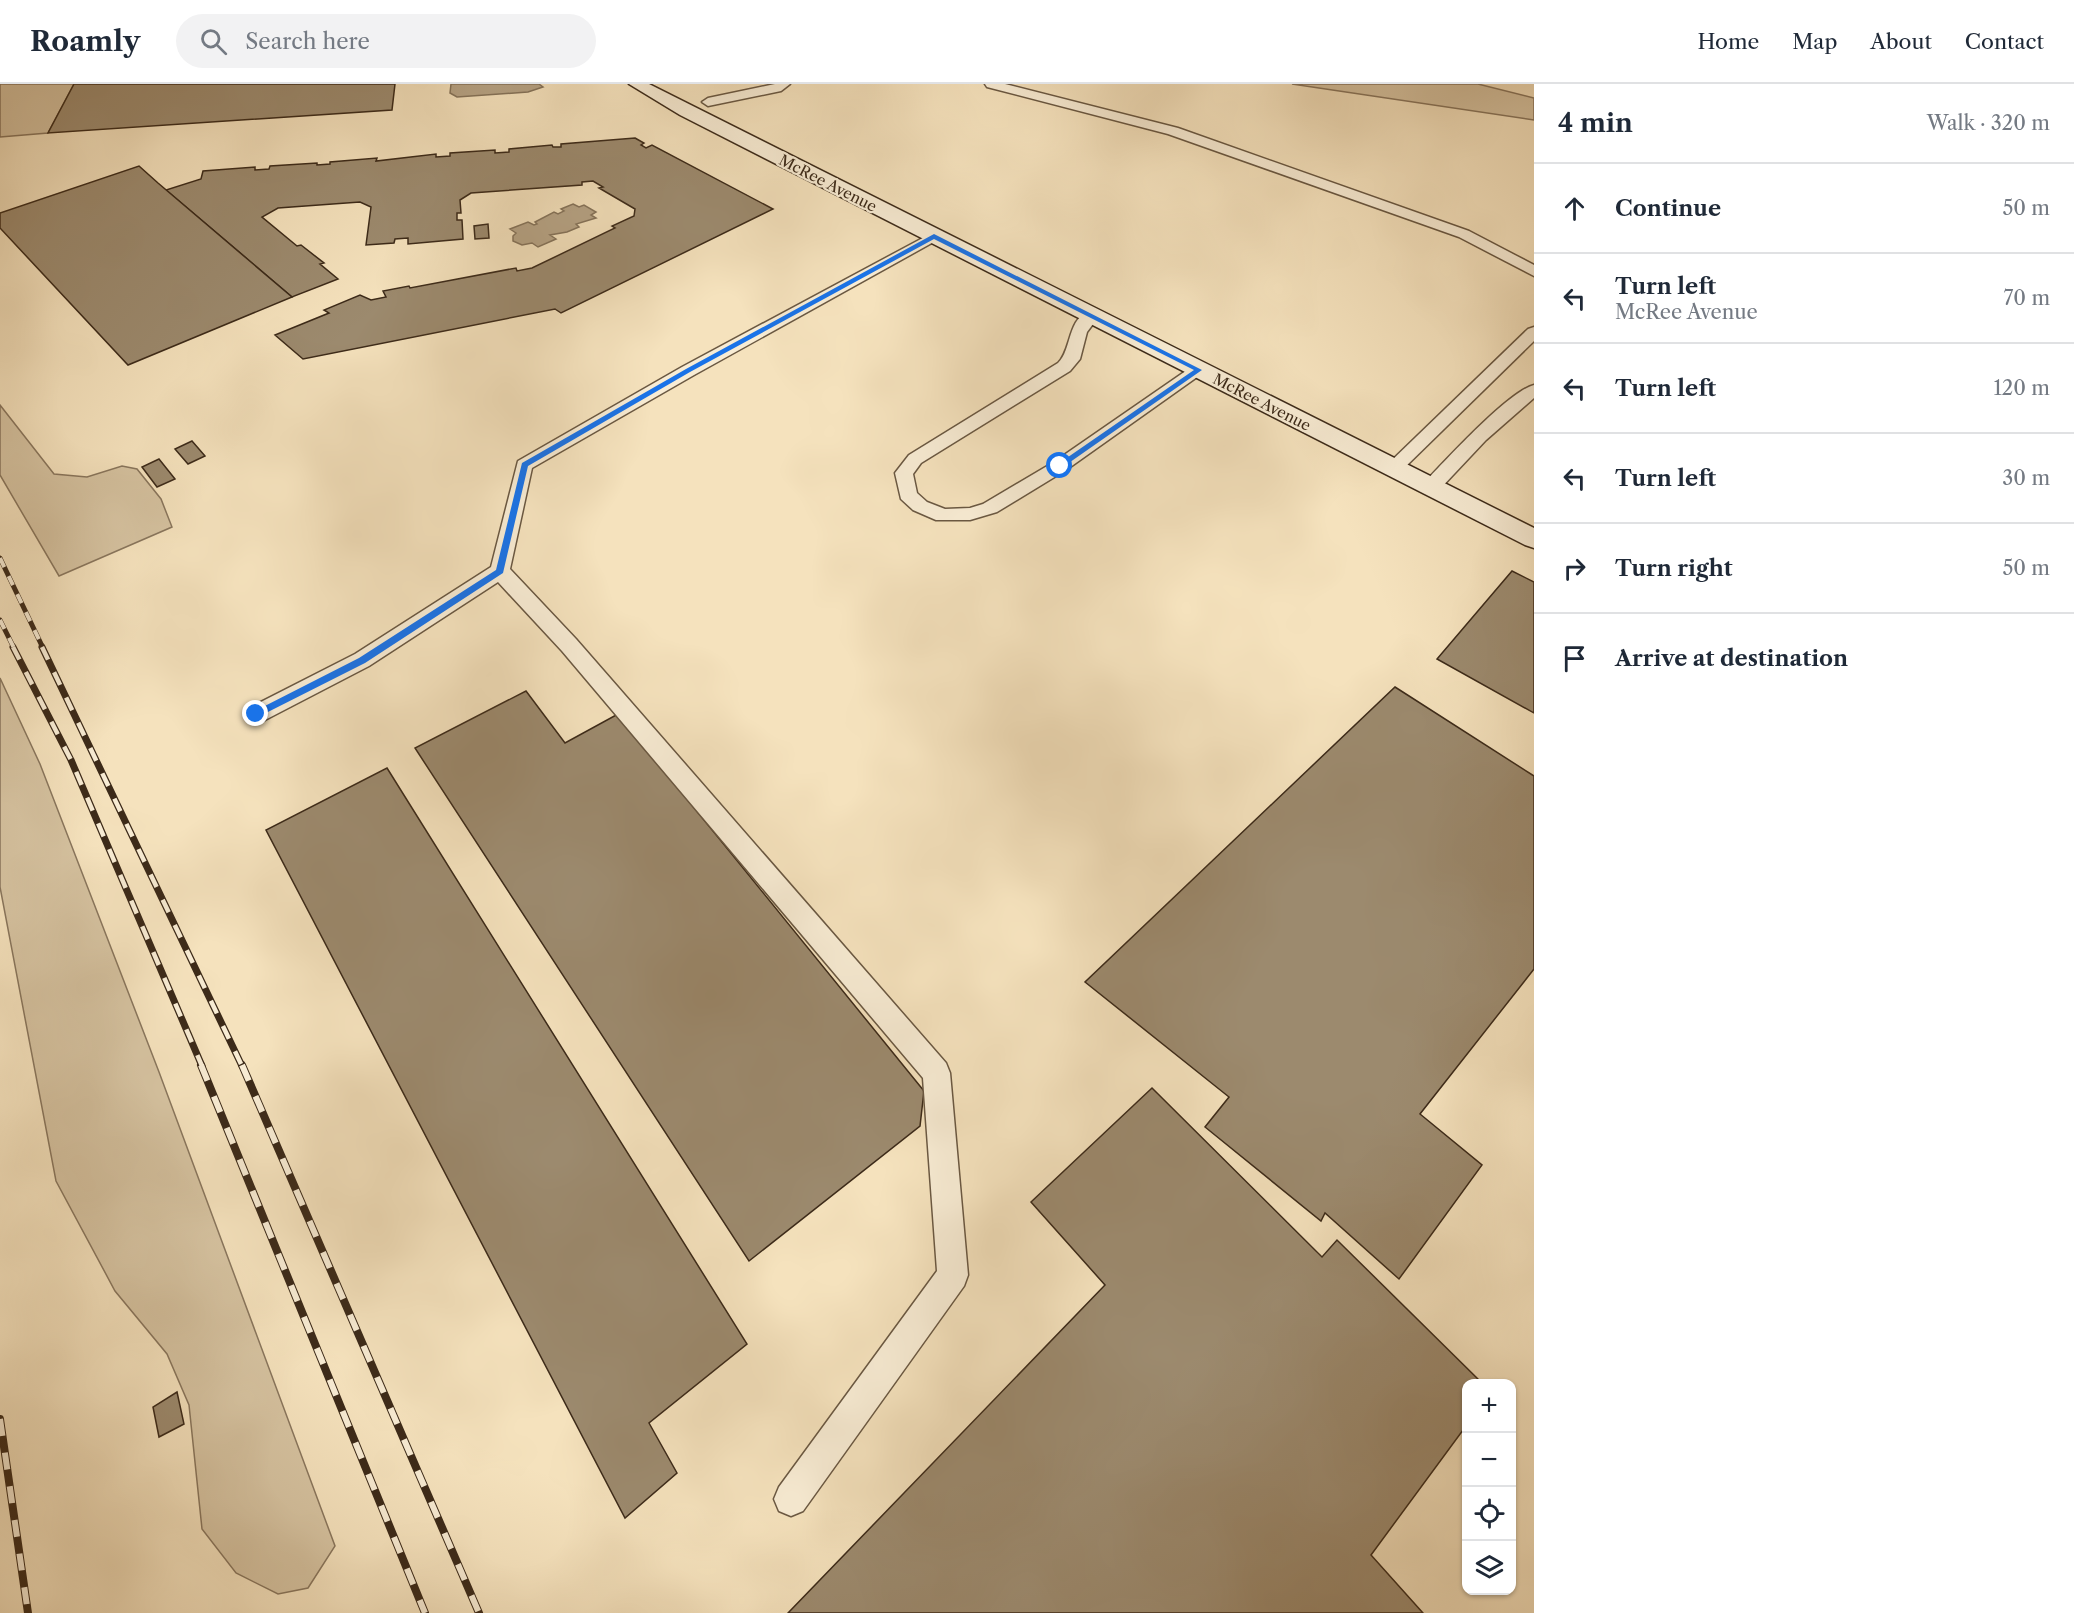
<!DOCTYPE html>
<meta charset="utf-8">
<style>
body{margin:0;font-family:"Libre Caslon Text",serif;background:#f2f2f3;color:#1f2937}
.controls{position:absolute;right:18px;bottom:18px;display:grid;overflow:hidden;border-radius:12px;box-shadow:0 2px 4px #0004}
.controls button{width:54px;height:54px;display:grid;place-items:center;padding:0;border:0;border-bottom:2px solid #e0e1e3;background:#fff;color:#1f2937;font:30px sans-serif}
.stop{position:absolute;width:18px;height:18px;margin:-14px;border:4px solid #1a73e8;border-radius:50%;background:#fff}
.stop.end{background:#1a73e8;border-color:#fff;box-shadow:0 2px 6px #0008}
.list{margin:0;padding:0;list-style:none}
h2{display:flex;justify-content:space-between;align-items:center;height:78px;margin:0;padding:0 24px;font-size:26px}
h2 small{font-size:20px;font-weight:400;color:#747a83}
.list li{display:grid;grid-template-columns:39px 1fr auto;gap:18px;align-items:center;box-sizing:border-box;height:90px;padding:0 24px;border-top:2px solid #e0e1e3}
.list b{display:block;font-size:22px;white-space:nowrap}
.list p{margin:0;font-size:20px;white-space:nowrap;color:#747a83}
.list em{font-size:20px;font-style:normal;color:#747a83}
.icon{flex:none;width:33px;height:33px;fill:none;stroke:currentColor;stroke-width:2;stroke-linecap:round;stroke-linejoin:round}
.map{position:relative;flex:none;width:1534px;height:1529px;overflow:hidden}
header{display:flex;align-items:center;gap:36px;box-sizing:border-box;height:84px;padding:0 30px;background:#fff;border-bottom:2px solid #e0e1e3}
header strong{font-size:28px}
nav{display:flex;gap:33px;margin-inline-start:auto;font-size:21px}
.search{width:420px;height:54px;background:#f2f2f3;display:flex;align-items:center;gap:15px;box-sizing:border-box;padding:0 21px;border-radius:33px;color:#747a83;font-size:22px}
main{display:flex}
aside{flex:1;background:#fff}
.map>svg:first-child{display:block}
.green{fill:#d6c3a1;stroke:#89765d;stroke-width:1.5}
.water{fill:#b6a385;stroke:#85735a;stroke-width:1.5}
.building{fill:#9c8a6e;stroke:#3c2a19;stroke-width:1.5}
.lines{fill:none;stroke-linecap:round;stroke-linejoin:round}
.service-casing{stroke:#6a5842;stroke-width:3}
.secondary-casing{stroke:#3c2a19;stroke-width:3}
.service{fill:#f8ecd4;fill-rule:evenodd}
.secondary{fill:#f8ecd4;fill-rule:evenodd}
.rail-far2-casing{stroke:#3c2a19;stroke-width:5}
.rail-far1-casing{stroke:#3c2a19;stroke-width:7}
.rail-casing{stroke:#3c2a19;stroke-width:8}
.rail-far2{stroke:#f8ecd4;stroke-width:4;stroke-dasharray:10;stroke-linecap:butt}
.rail-far1{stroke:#f8ecd4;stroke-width:4.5;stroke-dasharray:14;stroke-linecap:butt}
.rail{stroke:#f8ecd4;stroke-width:6;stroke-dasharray:17;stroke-linecap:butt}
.route{fill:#1a73e8}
.labels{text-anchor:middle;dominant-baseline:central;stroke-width:4.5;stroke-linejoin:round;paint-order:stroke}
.far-street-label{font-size:15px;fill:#3c2a19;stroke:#f8ecd4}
</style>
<header>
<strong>Roamly</strong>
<div class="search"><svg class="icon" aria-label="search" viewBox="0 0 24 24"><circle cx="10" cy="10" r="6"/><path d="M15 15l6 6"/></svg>Search here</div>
<nav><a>Home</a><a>Map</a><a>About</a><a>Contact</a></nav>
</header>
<main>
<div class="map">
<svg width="1534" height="1529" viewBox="0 0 1534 1529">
<rect width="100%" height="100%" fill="#f5e2bd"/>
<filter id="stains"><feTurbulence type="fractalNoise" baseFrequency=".00333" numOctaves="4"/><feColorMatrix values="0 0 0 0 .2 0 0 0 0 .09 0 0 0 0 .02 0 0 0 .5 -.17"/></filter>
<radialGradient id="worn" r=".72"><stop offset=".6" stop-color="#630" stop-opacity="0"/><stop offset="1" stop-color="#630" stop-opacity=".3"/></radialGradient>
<!-- green -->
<g class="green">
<path d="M0,0h74l-26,49 -48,4z"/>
<path d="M1292,0h186l56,14v22z"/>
<path d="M0,321l54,69 33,3 35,-11 15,3 24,30 11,28 -113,49 -59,-101z"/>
<path d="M0,594l40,86 119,308 176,474 -27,42 -30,6 -42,-21 -34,-44 -13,-124 -22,-51 -52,-63 -59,-110 -56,-294z"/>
</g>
<!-- water -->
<g class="water">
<path d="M451,0h88l4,3 -15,5 -71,5 -7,-4z"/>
<path d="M573,120l6,3 5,-2 12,7 -5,3 5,3 -20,6 3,3 -12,5 -17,3 6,4 -18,8 -6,-4 -10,2 -9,-4v-5l3,-3 -6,-4 18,-7 6,3 3,-1 -2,-2 19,-10 4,2 6,-3 -3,-2z"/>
</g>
<!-- building -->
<g class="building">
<path d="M74,0h321l-3,26 -344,23z"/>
<path d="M635,54l9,5 -3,2 5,3 6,-3 121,64 -212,104 -6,-4 -252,50 -28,-24 54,-22 -5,-3 36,-15 11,5 15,-3 -3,-6 26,-5 1,2 106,-20 1,3 15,-3 83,-40 -3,-2 22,-10 1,-7 -36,-21 4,-1 -10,-6 -11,1v3l-111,8 -11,7 1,13h-4v7h5l1,19 -55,5v-6l-13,1 -1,4 -28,2 5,-38 -11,-5 -82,6 -16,9 35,29 4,-1 23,18 -4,1 18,15 -46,18 -126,-107 35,-11 2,-8 52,-4v3l14,-1 1,-3 47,-3v2l13,-1v-2l47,-4 -1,3 60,-7v3l14,-1v-3l45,-3v3l14,-1v-3l43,-4 1,2h8v-3z"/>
<path d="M139,82l19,17 134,114 -164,68 -128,-137v-15z"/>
<path d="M488,140l1,14 -14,1 -1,-13z"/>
<path d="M192,357l13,15 -17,8 -13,-15z"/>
<path d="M159,375l16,20 -18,8 -15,-20z"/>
<path d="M1512,487l22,11v131l-97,-54z"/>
<path d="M1395,603l139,89v193l-114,145 62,51 -83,114 -74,-66 -4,8 -116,-94 24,-30 -144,-115z"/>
<path d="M526,607l39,52 53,-29 306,377 -4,35 -171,135 -334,-513z"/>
<path d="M387,684l360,576 -98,79 28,50 -52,45 -359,-688z"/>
<path d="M1152,1004l170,169 15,-17 146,144h-17v42l-95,129 52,58h-635l317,-328 -74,-83z"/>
<path d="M177,1308l7,32 -25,13 -6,-30z"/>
</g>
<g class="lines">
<defs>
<g id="service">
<path d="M775,0h15l-9,7 -73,15 -6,-4 6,-4z"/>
<path d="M985,0h20l173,44 291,103 65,34v11l-75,-39 -291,-103 -181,-47z"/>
<path d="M934,148l5,1 2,3 -2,3 -245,136 -162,93 -22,101 66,70 370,424 4,10 18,202 -4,11 -161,225 -12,5 -12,-5 -5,-12 5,-12 158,-216 -14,-193 -361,-427 -64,-69 -129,84 -104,54 -8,3 -8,-3 -3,-6 3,-6 106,-54 136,-87 27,-106 164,-94z"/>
<path d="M1091,227l8,5 -12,16 -7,27 -10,12 -149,92 -8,11 4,19 10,9 18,7 25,-1 13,-4 71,-42 139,-96 6,-1 8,5 -141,100 -69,42 -27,8h-34l-23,-10 -12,-11 -6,-26 14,-18 149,-92c14,-13 9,-46 33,-52z"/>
<path d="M1534,243v14l-134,131h-12l-3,-4 3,-4 140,-135z"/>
<path d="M1534,301v13l-48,42 -48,51h-14l-2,-4 2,-4c21,-22 85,-92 110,-98z"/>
</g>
<path id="secondary" d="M629,0h20l885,444v20l-9,-3 -845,-430z"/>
</defs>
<!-- service casing -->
<use href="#service" class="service-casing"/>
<!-- secondary casing -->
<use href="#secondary" class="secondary-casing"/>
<!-- service -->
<use href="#service" class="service"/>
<!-- secondary -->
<use href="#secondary" class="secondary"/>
<defs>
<g id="rail-far2">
<path d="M0,474l43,90"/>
<path d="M0,536l14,28"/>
</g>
<g id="rail-far1">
<path d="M13,563l58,113 131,306"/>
<path d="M42,563l200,419"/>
</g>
<g id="rail">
<path d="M201,981l224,548"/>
<path d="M242,981l237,548"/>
<path d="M0,1335l28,194"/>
</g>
</defs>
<!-- rail-far2 casing -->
<use href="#rail-far2" class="rail-far2-casing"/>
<!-- rail-far1 casing -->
<use href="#rail-far1" class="rail-far1-casing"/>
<!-- rail casing -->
<use href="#rail" class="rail-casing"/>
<!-- rail-far2 -->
<use href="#rail-far2" class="rail-far2"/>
<!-- rail-far1 -->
<use href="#rail-far1" class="rail-far1"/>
<!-- rail -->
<use href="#rail" class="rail"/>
</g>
<!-- route -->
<path class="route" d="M934,150l268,136 -139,97h-5v-3l136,-94 -260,-131 -244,133 -162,94 -25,107 -138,90 -105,53h-7v-4l106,-54 137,-88 26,-107 164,-94z"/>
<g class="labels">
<!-- far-street labels -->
<g class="far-street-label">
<text transform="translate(828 99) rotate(27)">McRee Avenue</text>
<text transform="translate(1262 318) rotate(27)">McRee Avenue</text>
</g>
</g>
<rect width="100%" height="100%" filter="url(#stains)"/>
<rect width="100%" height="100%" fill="url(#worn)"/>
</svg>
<div class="controls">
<button>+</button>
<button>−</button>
<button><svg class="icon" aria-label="locate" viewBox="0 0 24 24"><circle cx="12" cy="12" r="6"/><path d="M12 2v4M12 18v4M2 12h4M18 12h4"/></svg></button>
<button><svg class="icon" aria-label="layers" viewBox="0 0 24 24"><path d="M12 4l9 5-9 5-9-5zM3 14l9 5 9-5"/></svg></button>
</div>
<div class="stop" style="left:1060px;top:382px"></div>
<div class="stop end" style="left:256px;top:630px"></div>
</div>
<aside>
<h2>4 min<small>Walk · 320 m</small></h2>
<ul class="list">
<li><svg class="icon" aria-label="ahead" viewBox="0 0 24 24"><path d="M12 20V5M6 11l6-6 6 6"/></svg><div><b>Continue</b></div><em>50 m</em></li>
<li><svg class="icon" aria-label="left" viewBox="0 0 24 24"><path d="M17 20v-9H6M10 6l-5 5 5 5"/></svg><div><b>Turn left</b><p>McRee Avenue</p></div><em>70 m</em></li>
<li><svg class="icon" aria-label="left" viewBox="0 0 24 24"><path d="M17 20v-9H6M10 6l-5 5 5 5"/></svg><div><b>Turn left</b></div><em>120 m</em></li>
<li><svg class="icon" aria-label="left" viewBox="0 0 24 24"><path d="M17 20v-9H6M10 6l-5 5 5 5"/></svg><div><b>Turn left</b></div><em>30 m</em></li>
<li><svg class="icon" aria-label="right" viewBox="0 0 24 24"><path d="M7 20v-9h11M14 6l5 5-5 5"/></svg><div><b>Turn right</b></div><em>50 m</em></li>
<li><svg class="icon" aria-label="arrive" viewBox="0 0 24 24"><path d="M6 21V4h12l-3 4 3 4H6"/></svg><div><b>Arrive at destination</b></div></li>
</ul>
</aside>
</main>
